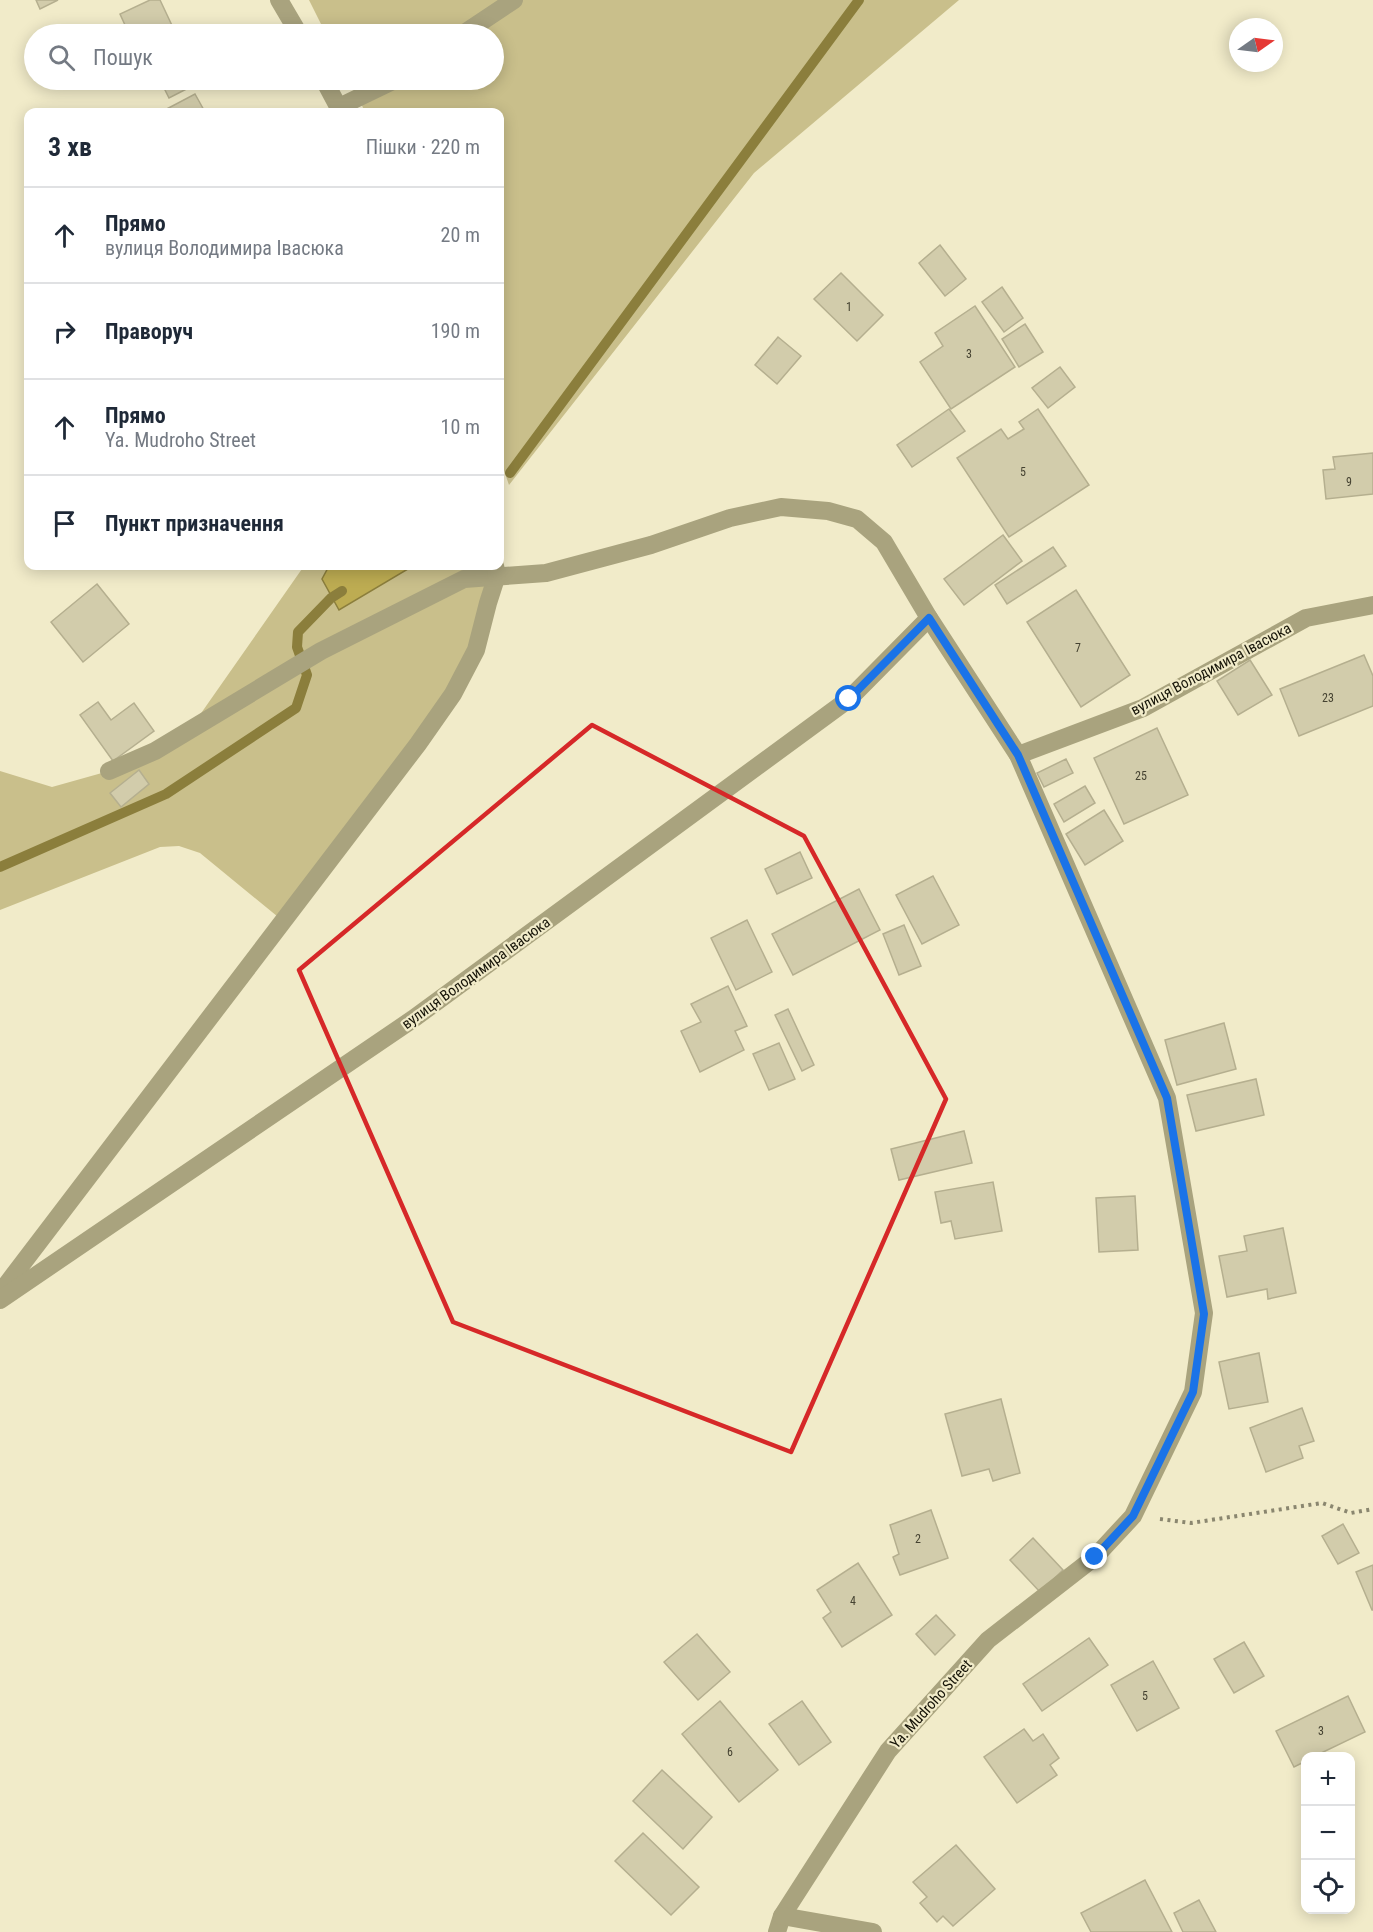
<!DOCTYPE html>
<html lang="uk">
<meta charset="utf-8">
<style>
body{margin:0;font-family:"Roboto Condensed",sans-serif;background:#f2f2f3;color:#1f2937}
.controls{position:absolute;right:18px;bottom:18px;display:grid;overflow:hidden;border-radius:12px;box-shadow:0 3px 15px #0003}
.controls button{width:54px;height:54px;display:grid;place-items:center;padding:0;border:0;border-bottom:2px solid #e0e1e3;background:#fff;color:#1f2937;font:30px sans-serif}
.compass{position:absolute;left:1229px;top:18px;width:54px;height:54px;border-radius:50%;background:#fff;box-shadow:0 3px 15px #0003;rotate:76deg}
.stop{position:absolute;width:18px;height:18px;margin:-14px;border:4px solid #1a73e8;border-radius:50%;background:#fff}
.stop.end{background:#1a73e8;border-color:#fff;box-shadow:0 2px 6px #0008}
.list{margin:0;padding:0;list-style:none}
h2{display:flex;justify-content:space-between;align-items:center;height:78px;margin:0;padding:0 24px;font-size:26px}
h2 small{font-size:20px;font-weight:400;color:#747a83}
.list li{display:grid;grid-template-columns:39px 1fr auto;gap:18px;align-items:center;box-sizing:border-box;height:96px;padding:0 24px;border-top:2px solid #e0e1e3}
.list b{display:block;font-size:22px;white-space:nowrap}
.list p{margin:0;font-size:20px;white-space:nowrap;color:#747a83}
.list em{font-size:20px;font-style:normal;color:#747a83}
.icon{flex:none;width:33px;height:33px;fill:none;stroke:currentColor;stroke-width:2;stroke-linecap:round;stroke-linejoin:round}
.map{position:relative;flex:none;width:1373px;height:1932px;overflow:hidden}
.search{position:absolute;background:#fff;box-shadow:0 3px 15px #0003;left:24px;top:24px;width:480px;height:66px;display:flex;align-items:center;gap:15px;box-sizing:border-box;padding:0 21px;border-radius:33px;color:#747a83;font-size:22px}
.panel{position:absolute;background:#fff;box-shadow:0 3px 15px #0003;left:24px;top:108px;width:480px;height:462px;border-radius:12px}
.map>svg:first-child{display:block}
.green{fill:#c9bf8b}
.water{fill:#bdac52;stroke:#8b7e3c;stroke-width:1.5}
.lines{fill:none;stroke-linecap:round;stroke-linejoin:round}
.stream{stroke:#8b7e3c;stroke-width:10}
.building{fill:#d2ccab;stroke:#b5af8f;stroke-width:1.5}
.path{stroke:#8a866f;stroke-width:4;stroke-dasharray:3 4.5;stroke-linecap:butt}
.minor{stroke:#a9a37e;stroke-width:18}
.route{stroke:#1a73e8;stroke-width:8}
.marked{fill:none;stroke:#d62828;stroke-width:4.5;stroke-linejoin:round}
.labels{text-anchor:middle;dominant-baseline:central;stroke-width:4.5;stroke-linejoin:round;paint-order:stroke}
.number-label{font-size:12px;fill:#454231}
.street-label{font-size:15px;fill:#161408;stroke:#f1ebc9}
</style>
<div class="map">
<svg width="1373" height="1932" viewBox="0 0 1373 1932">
<rect width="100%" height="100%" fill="#f1ebc9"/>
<!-- green -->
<g class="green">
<path d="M309,0h650l-205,173 -245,312 -9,-26v-347h-135l-15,-32h144v-46h-168z"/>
<path d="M304,566h191l-19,84 -193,271 -83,-68 -21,-7 -19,1 -160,63v-139l52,16 57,-16 81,-42z"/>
</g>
<!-- water -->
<path class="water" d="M329,566h84l-74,44 -17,-31z"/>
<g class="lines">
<!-- stream -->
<g class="stream">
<path d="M510,473l349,-473"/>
<path d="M0,867l166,-73 130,-86 11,-33 -10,-28 1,-15 33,-34 11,-7"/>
</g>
</g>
<!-- building -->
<g class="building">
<path d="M36,0h22l-18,9z"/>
<path d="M150,0h10l16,34h-66l-1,-2 16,-7 -5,-11z"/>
<path d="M160,80h44l-35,18z"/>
<path d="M195,94l10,18h-44z"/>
<path d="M940,245l26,34 -21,17 -26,-33z"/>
<path d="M841,273l42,42 -26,26 -43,-42z"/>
<path d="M1002,287l21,31 -19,14 -22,-30z"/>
<path d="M975,306l40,61 -64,42 -31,-47 23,-16 -8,-13z"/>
<path d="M1025,324l18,28 -24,15 -17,-28z"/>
<path d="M778,337l23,19 -24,28 -22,-19z"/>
<path d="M1060,367l15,20 -27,21 -16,-20z"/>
<path d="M949,409l16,22 -53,36 -15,-22z"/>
<path d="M1038,409l51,76 -80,52 -52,-79 44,-29 7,10 16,-10 -5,-7z"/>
<path d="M1373,453v41l-47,5 -3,-29 12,-1 -2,-12z"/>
<path d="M1003,535l19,26 -58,44 -20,-26z"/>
<path d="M1053,547l13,19 -59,38 -12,-19z"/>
<path d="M97,584l32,40 -46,38 -32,-40z"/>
<path d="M1076,590l54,85 -49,32 -54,-85z"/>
<path d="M1364,655l9,21v30l-74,30 -19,-47z"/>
<path d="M1250,660l22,35 -34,20 -21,-34z"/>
<path d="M98,702l13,18 23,-17 20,28 -41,30 -33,-46z"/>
<path d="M1157,728l31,67 -64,29 -30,-66z"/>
<path d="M1066,759l7,14 -29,14 -7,-14z"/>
<path d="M139,770l10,14 -28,23 -11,-14z"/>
<path d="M1085,786l10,17 -31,19 -10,-18z"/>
<path d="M1104,810l19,31 -38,24 -19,-31z"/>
<path d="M800,852l12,26 -35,16 -12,-25z"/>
<path d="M933,876l26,49 -37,19 -26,-49z"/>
<path d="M859,889l21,41 -87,45 -21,-41z"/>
<path d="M747,920l25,52 -36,18 -25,-52z"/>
<path d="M904,925l17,41 -22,9 -16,-41z"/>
<path d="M728,986l19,40 -12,5 9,19 -44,22 -19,-41 20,-9 -10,-18z"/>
<path d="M788,1009l26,56 -12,6 -27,-56z"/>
<path d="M1224,1023l12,46 -59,16 -12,-45z"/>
<path d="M779,1043l16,36 -26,11 -16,-36z"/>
<path d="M1256,1079l8,36 -68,16 -9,-36z"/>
<path d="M964,1131l8,32 -73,17 -8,-31z"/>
<path d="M993,1182l9,49 -47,8 -4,-18 -10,2 -6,-31z"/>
<path d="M1135,1196l3,54 -39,2 -3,-54z"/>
<path d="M1283,1228l13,65 -28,6 -1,-10 -40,8 -8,-41 28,-5 -3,-15z"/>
<path d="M1259,1353l9,49 -39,7 -10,-47z"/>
<path d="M1001,1399l19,74 -27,8 -4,-12 -27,7 -17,-62z"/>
<path d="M1302,1408l12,33 -15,5 4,12 -37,14 -16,-44z"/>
<path d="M931,1510l17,48 -48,17 -7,-18 6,-3 -9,-29z"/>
<path d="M1343,1524l16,29 -21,11 -16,-28z"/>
<path d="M1033,1538l30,32 -23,22 -30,-32z"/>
<path d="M858,1563l34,52 -50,32 -19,-29 8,-6 -14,-22z"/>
<path d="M1373,1565v45h-1l-16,-38z"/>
<path d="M936,1615l19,20 -20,20 -19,-21z"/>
<path d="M697,1634l33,38 -32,28 -34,-38z"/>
<path d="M1089,1638l19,27 -66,46 -19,-27z"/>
<path d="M1244,1642l20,34 -30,17 -20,-34z"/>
<path d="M1153,1661l26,47 -42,23 -26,-46z"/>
<path d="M1348,1696l17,36 -50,24h-9v5l-12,6 -18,-36z"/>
<path d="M720,1701l58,69 -39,32 -57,-68z"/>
<path d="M802,1701l29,41 -32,23 -30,-41z"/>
<path d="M1024,1729l9,12 10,-7 16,24 -9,7 7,10 -40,28 -33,-46z"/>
<path d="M662,1770l50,47 -29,32 -50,-48z"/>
<path d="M643,1833l56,54 -28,28 -56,-54z"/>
<path d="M956,1845l39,44 -42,37 -10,-10 -6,6 -17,-19 7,-6 -14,-15z"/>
<path d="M1145,1880l27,52h-81l-10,-19z"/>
<path d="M1199,1900l17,32h-33l-9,-19z"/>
</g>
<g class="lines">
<!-- path -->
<path class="path" d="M1160,1519l31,4 131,-20 29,10 22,-4"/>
<!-- minor -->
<g class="minor">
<path d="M279,0l20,34"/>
<path d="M463,34l51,-34"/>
<path d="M324,80l17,32"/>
<path d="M339,107l56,-27"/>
<path d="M1018,755l125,-47 163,-90 67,-13"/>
<path d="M109,771l46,-20 166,-100 143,-72 82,-6 105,-28 79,-27 51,-11 47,4 29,8 27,23 45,76 89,137 149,343 37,215 -11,79 -60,124 -38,41 -107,83 -100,111 -106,165 -5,16"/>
<path d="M0,1293l418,-549 35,-50 23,-44 12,-47 9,-28 -2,-9"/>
<path d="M0,1300l413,-281 436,-320 80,-81"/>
<path d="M782,1916l91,16"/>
</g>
</g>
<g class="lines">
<!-- route -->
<path class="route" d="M849,699l80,-81 89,137 149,343 37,216 -11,78 -60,124 -38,41"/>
</g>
<!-- marked area -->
<path class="marked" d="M592,725l212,111 142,263 -155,353 -338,-130 -154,-352z"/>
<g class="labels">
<!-- number labels -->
<g class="number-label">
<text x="849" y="307">1</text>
<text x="969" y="354">3</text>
<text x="1023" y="472">5</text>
<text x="1349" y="482">9</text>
<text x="1078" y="648">7</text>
<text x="1328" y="698">23</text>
<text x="1141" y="776">25</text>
<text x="918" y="1539">2</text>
<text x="853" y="1601">4</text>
<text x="1145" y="1696">5</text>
<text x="1321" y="1731">3</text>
<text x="730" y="1752">6</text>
</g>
<!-- street labels -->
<g class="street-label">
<text transform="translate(1211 669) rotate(-28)">вулиця Володимира Івасюка</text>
<text transform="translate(476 973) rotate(-36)">вулиця Володимира Івасюка</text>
<text transform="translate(931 1704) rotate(-48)">Ya. Mudroho Street</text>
</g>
</g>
</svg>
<div class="controls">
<button>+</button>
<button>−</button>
<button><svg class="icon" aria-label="locate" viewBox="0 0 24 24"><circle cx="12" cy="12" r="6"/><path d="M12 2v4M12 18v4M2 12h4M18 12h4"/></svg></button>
</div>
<svg class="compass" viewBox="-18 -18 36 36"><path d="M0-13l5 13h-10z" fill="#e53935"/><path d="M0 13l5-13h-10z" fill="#747a83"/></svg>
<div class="stop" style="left:849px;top:699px"></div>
<div class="stop end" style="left:1095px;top:1557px"></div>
<div class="search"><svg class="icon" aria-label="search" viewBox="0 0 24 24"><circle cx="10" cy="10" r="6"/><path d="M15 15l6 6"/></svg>Пошук</div>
<section class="panel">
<h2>3 хв<small>Пішки · 220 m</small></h2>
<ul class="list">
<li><svg class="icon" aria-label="ahead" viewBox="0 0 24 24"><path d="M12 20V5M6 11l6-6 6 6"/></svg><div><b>Прямо</b><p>вулиця Володимира Івасюка</p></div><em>20 m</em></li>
<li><svg class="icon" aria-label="right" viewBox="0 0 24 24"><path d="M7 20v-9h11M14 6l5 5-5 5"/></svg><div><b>Праворуч</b></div><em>190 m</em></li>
<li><svg class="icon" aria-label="ahead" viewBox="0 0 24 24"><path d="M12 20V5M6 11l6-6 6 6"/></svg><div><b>Прямо</b><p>Ya. Mudroho Street</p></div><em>10 m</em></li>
<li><svg class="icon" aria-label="arrive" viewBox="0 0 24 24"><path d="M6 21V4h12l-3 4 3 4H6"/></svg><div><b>Пункт призначення</b></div></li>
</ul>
</section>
</div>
